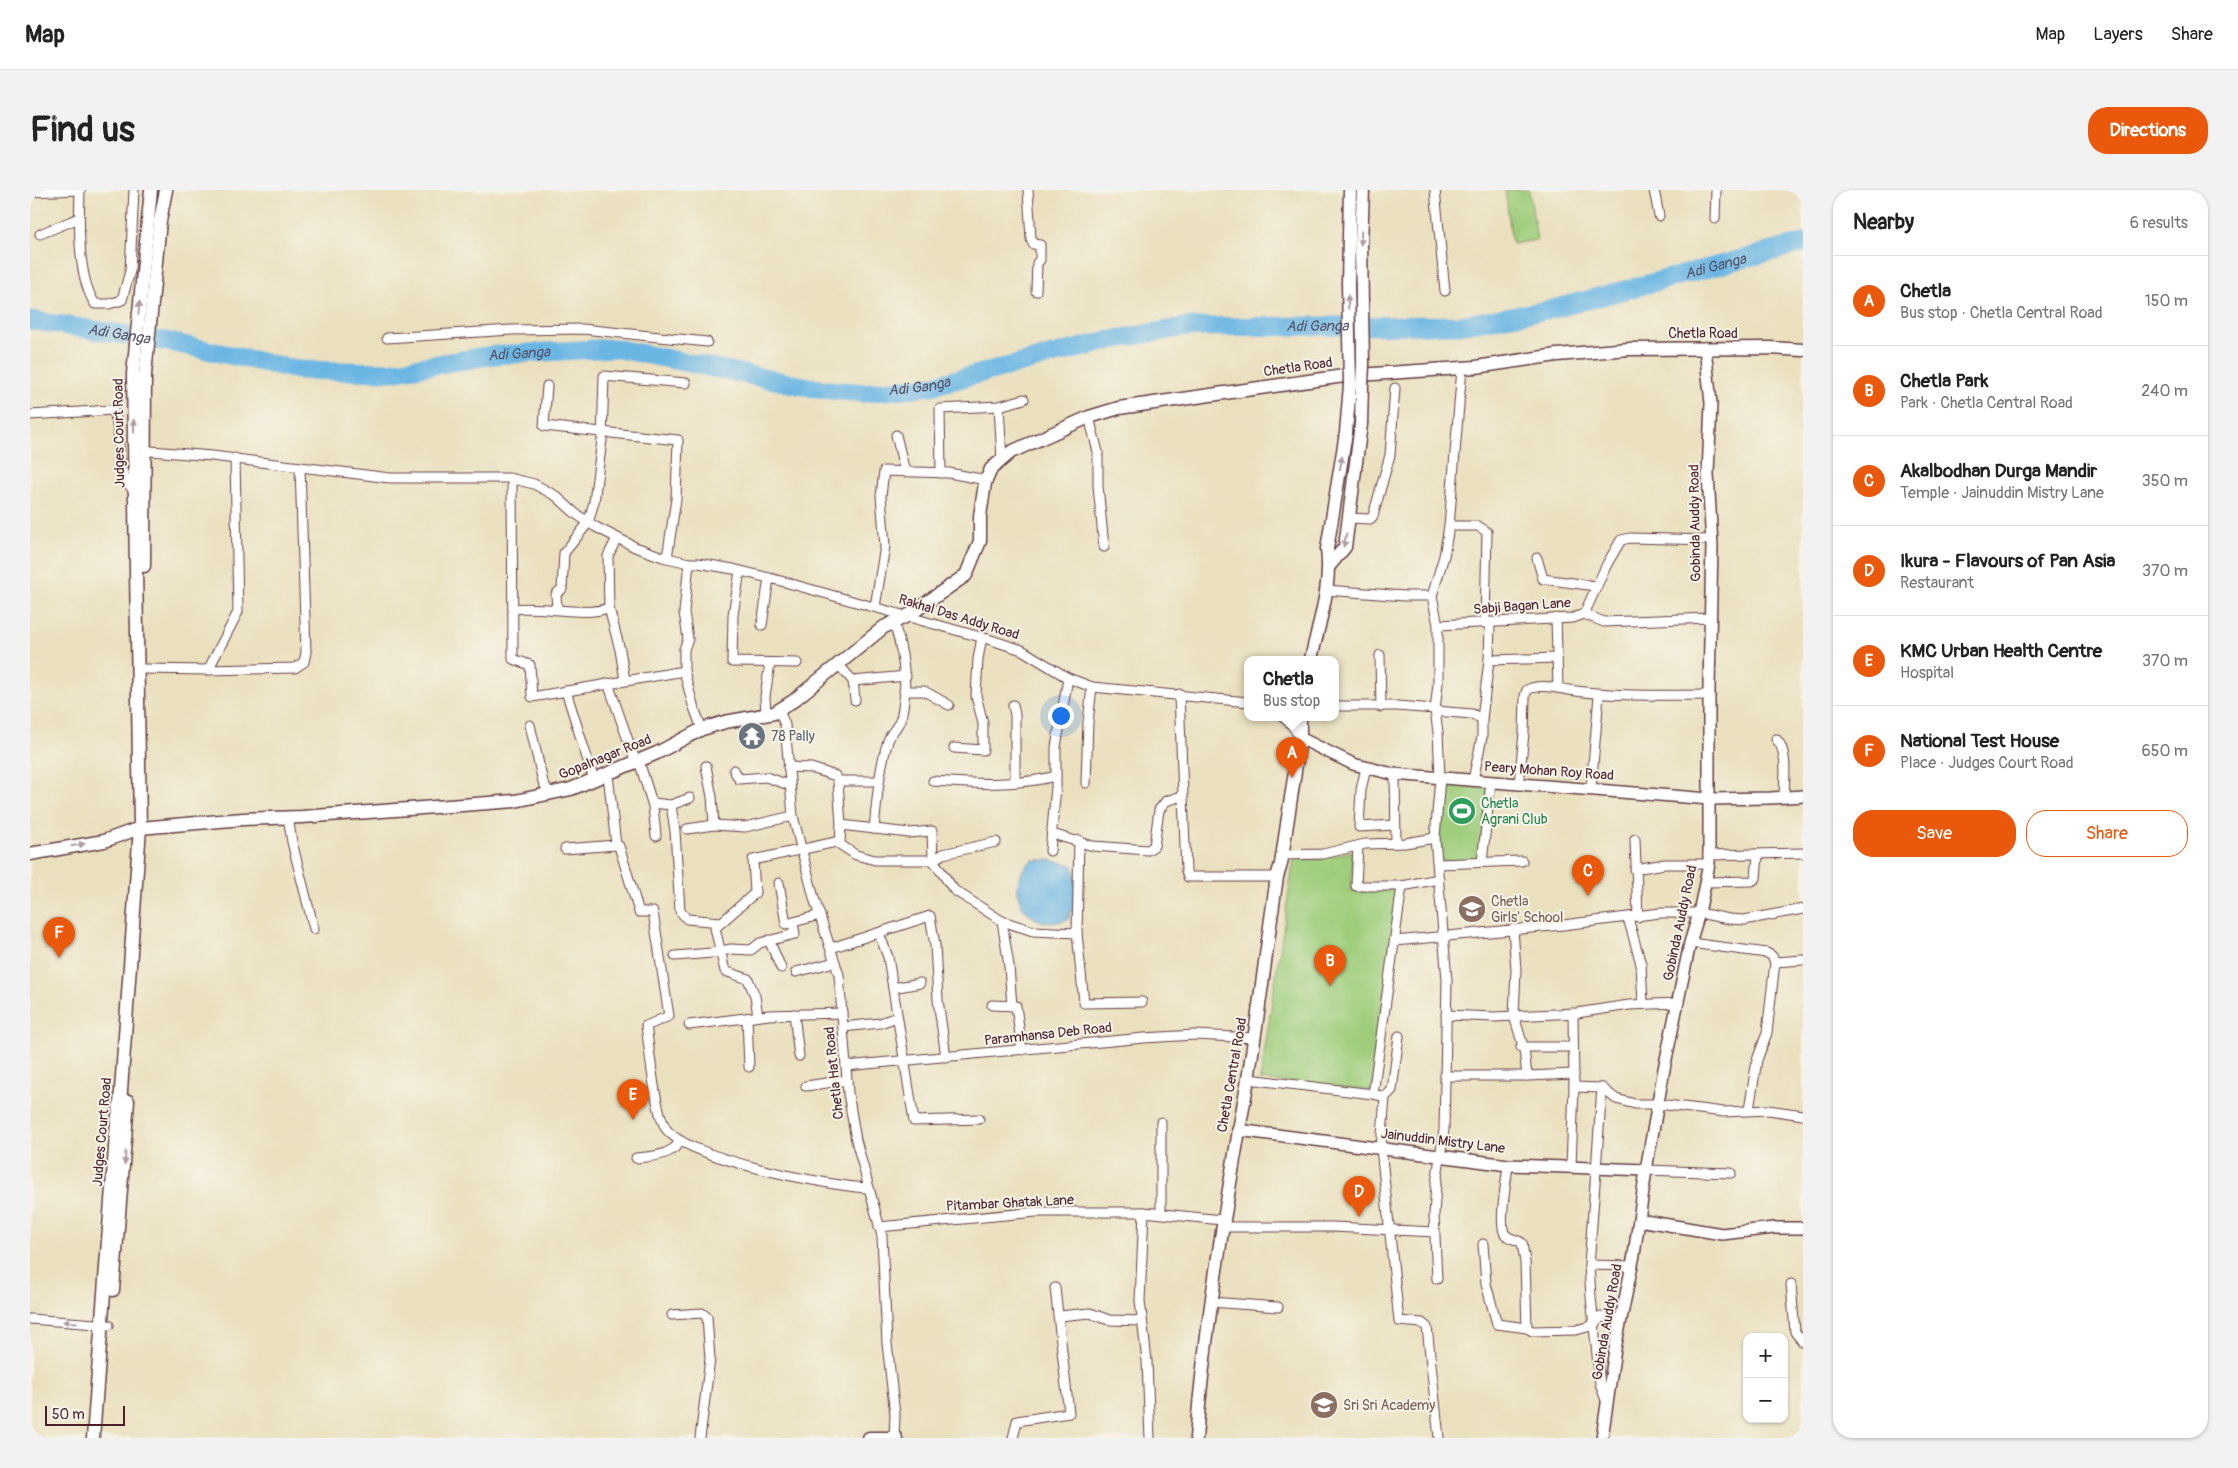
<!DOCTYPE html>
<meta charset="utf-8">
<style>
body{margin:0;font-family:Pangolin,sans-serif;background:#f2f2f2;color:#222}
.controls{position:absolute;right:15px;bottom:15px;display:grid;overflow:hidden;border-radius:10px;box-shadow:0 1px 4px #0004}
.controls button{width:45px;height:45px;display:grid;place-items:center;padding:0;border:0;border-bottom:1px solid #e0e0e0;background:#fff;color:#222;font:25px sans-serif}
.scale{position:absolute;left:15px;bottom:12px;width:80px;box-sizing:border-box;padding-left:5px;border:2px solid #4a1f2b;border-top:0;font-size:14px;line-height:18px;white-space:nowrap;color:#4a1f2b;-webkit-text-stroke:4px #f7f3e8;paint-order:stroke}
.you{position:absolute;left:1030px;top:525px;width:18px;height:18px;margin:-12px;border:4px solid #fff;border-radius:50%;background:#1a73e8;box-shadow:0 0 0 8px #1a73e833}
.badge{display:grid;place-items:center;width:32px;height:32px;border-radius:50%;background:#ea580c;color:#fff;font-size:16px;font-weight:700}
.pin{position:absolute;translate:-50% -41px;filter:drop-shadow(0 1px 2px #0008)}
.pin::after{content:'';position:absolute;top:26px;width:18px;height:15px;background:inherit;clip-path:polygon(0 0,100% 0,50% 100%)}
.popup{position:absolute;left:1214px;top:466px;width:95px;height:65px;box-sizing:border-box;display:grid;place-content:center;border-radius:10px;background:#fff;filter:drop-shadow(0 1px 4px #0005);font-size:16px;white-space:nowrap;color:#767676}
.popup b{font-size:19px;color:#222}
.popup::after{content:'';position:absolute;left:50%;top:100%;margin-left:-10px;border:10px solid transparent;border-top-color:#fff}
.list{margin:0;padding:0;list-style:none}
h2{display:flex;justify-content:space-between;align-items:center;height:65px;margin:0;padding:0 20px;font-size:21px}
h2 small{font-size:16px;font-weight:400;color:#767676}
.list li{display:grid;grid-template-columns:32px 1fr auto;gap:15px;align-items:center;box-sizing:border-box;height:90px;padding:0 20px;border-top:1px solid #e0e0e0}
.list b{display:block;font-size:19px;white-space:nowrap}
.list p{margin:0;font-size:16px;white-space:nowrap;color:#767676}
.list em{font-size:16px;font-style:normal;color:#767676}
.actions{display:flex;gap:10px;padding:15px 20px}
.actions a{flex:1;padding:11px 0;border:1px solid #ea580c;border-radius:20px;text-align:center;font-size:18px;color:#ea580c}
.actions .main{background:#ea580c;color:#fff}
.map{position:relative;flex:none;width:1773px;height:1248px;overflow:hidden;border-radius:20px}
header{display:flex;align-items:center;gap:30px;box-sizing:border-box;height:70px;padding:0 25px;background:#fff;border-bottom:1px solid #e0e0e0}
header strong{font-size:24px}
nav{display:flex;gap:28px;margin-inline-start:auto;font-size:18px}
.intro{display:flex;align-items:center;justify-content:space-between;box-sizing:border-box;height:120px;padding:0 30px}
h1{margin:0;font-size:35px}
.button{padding:12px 22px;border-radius:20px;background:#ea580c;color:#fff;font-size:18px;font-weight:700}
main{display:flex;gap:30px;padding:0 30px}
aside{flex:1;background:#fff;border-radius:20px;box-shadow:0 1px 4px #0004}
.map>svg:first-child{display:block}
.green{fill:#9fcd7b;stroke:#747653}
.water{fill:#6ab6e3;stroke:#5a6a87}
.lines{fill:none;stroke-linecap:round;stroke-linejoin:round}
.river{stroke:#6ab6e3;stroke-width:19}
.minor-casing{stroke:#623c41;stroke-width:11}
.tertiary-casing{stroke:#623c41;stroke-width:14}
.secondary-casing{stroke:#623c41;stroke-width:15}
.minor{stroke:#fff;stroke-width:9}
.tertiary{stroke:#fff;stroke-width:11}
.secondary{stroke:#fff;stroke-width:12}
.secondary-bridge-casing{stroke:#623c41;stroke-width:15;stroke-linecap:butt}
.secondary-bridge{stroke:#fff;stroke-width:12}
.oneway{fill:#ae9aa0}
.labels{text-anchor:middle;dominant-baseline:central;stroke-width:4;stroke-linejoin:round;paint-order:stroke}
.street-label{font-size:14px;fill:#4a1f2b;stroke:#f7f3e8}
.worship-label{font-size:14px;fill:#5b616d;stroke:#f7f3e8;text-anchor:start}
.leisure-label{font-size:14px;fill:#27864d;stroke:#f7f3e8;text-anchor:start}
.education-label{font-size:14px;fill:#785e54;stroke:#f7f3e8;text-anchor:start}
.water-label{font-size:15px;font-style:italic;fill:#55546b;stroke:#f7f3e8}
</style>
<header>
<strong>Map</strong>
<nav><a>Map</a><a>Layers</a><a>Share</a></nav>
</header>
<div class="intro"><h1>Find us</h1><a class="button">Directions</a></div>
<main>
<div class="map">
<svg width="1773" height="1248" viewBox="0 0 1773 1248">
<rect width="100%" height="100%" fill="#f7f3e8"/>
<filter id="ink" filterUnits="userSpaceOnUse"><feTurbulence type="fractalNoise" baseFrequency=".02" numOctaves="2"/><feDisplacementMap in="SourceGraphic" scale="10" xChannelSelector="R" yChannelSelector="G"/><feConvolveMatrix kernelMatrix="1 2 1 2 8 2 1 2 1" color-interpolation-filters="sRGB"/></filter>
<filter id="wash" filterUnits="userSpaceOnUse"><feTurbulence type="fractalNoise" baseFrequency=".0096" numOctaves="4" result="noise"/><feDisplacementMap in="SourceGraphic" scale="20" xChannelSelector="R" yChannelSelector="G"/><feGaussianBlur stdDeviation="1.12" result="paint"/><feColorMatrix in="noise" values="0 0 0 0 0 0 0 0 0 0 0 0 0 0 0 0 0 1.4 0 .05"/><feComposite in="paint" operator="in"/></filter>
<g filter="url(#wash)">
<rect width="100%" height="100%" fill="#eae0be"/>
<!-- green -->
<g class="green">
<path d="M1475,0h24l8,50 -25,4z"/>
<path d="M1412,590l46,5 -8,75 -40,1 -2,-24z"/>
<path d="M1322,661v41l46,-3 -26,202 -112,-11 34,-222 26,1z"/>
</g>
<!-- water -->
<path class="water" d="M1002,670h20l20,5c8,22 5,34 -4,54 -41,17 -68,-32 -36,-59z"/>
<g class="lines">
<!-- river -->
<path class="river" id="s1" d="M0,130l140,22 128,28 92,2 104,-17 120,-7 205,41 45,4 67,-7 180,-46 74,-13 274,-2 94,-16 250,-66"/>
</g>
</g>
<g filter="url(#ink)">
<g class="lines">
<defs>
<g id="minor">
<path d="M50,0c-1,33 -3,86 15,114h14l13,-4 8,-29 4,-81"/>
<path d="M998,0l3,49 2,5 7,1v15l-3,3 -1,28"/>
<path d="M1405,0l10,101"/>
<path d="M1624,0l5,26"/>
<path d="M0,2l50,-2"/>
<path d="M1685,29l1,-29"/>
<path d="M10,44l39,-16"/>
<path d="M357,148l124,-8 72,-1 124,13"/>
<path d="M517,196l-3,40 134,14 -2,59 -9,59"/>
<path d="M969,216l3,54"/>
<path d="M0,225l83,-5c12,27 -2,59 22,82"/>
<path d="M1059,227l9,35v34l6,61"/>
<path d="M866,245l9,37"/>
<path d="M109,260l73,6 178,22h119l25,6 22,12 20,18 18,12 41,21 28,10 26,6h9l35,6 48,12 210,59 31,10 46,28 24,9 156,15"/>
<path d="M911,283l-1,-64 59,-3 25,-7"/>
<path d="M482,289l1,180 17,6 2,32 152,-26 9,34 9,24"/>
<path d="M1319,328l21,1 3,-3 17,-61 5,-67"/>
<path d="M1419,336h29l9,6 -2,91"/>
<path d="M587,348l-9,18 1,52 11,42 5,30"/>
<path d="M1507,368l6,21 53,7"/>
<path d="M710,381l-7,44 -1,47 65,1"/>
<path d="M1296,400l79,6h27"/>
<path d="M845,417l10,-61 -4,-50 3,-25 65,2 37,7"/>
<path d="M483,419c30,-4 69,8 96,-1"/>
<path d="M527,419l-1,-15 6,-5 2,-36 24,-30 6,-21 8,-62 2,-64 82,7"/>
<path d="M1554,424l20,8 107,-4"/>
<path d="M1526,428l2,70"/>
<path d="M732,435l7,-47"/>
<path d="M1408,435l135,-7 11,-4 23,-50 14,-24 9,-2 81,2"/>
<path d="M1350,465l1,52"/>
<path d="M1459,470l68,-2"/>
<path d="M808,474l15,17 53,-5"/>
<path d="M113,479l65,1 87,-2 9,-6 2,-10 -6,-185"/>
<path d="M178,480l30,-58 -3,-154"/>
<path d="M654,481v-22l4,-10 -4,-27 5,-49"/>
<path d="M823,491l2,19"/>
<path d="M578,493l28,80"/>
<path d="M536,501l28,89"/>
<path d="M874,501h20l25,14"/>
<path d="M1149,504l7,177 2,6h89"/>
<path d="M983,515l2,10v67"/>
<path d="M1306,516h61l38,3"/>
<path d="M749,520l6,15 8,91 21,82 25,77 9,118 8,47 26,96 5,107 8,72 -1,22"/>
<path d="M1405,521l37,3 10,5v18l-9,43"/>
<path d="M736,524l-1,-18 5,-33"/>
<path d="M1253,527l9,8 7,11"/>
<path d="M1452,529l7,-59 1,-37"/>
<path d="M500,535l13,57 7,12"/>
<path d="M1746,549c13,12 8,42 8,58"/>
<path d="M924,558l29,2v-27l-7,-27 2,-37 4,-22"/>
<path d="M609,571l14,45 3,30"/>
<path d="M676,576l6,31 2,28"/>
<path d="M758,577l23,1 25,8 2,5h41"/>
<path d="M1336,577l-5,23 -2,37 36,-2"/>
<path d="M704,580l5,9 27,-2 23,8"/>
<path d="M1365,584l1,69"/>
<path d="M578,585l8,70"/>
<path d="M808,591l3,44 -1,18"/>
<path d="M903,591c41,3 83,5 123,-5"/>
<path d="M1056,593l2,-61 4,-35"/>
<path d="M1489,594l5,-51 1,-37 2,-6c12,-7 29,-2 42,0 46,7 93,5 140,5"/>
<path d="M1561,599l8,-94"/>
<path d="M623,613l18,2 19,-7"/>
<path d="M641,615l4,26 5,80 7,8 34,3"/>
<path d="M258,627l4,25 22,87"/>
<path d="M811,635l68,8 23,-2 1,29 21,30 48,31 31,10 44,2 7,70 58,-1"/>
<path d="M657,639l27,-4 31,2 48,-11"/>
<path d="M844,639c3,-29 5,-60 14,-88 2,-8 11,-15 13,-23 8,-33 3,-64 -7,-95"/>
<path d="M1022,644l41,12 55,4 6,-4 5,-36 7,-9 16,-5"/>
<path d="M1605,649l3,78"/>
<path d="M1328,656l-2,40h46l37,-7"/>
<path d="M535,659l51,-4 3,1 20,66h14l16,104 -23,10c4,25 8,80 19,101 16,31 168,60 204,61"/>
<path d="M1020,661l6,-64v-40l12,-69"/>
<path d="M1251,665l42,-1 42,-10 40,-1 30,-5"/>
<path d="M1678,665l95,-2"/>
<path d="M1452,672l9,-80"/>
<path d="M1408,674l84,-3"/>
<path d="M1605,679l30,-5h44"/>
<path d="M1676,692l46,-1 4,-3 2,-23"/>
<path d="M749,693l7,41 34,-9"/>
<path d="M1598,728l13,46 2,40"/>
<path d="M972,731l7,45 3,40"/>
<path d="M1483,739l3,40 -2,47 10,33"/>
<path d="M849,743l9,24 26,164 65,-2"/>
<path d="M1047,743l2,-93"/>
<path d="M739,750l12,28"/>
<path d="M1365,751l168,-16 97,-12h39l30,6 15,1 59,-11"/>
<path d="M1660,753l77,10 5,3 3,6 -8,71 -10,27 -8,50"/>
<path d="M801,758l99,-32 5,29 3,55 8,57"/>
<path d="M645,766l37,-3 19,-4 20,1 9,-7 35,-9 -2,-10"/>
<path d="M1745,772l28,-2"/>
<path d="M766,782l39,-10"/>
<path d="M863,798l27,-5"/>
<path d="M962,815l24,1 6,44"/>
<path d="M764,824l5,42"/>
<path d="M1416,825l48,2 83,-4 52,-8 50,-2"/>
<path d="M728,826l-3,-20 -7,-17 -23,-8 -10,-43 40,-35 -2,-33 83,-18 20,13 19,5h58l10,-6 53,-12"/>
<path d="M717,828l2,49"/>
<path d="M659,835l80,-10 73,-2"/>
<path d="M813,837l37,-4 17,-6"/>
<path d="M816,876l298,-28 51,-3 59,3"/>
<path d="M1416,886h81l47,-2"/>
<path d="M1497,886l-3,-27 -3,-2h52"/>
<path d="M1218,889l125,15 12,3 7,-7 7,-54"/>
<path d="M776,896l41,-6"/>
<path d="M1544,897l28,1 14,11 19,5h23l66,8 44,-2 35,5"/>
<path d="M1572,898l-13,177 2,32 9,87 7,19"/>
<path d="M1343,904l29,-208"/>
<path d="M1355,907l-4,51 18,173 23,2 5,4 12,111"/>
<path d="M606,968c18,-2 34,-2 45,-17"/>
<path d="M1478,975c-1,13 -10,59 -3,69 3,5 12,5 17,9l3,19 2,66"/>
<path d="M1541,977l3,-80 -1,-74"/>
<path d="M1616,980l85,3"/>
<path d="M1114,1022l-4,89 7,60 3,77"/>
<path d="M1131,1023v-91"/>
<path d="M849,1037l157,-15h108l78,8"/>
<path d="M1192,1037h111l102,5"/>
<path d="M1453,1054l3,40 11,40 30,4 5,3 44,-1 19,-5 5,-8 21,2"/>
<path d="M1559,1075l43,1"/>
<path d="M1407,1089l-3,-64 2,-31 8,-54 3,-150 -12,-142 5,-60 -2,-46 -3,-21 3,-28v-58l-6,-29 12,-40 5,-30 13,-158"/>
<path d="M1761,1094l4,48 8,10"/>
<path d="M1181,1112l67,5"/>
<path d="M642,1125l30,-2 5,4 3,42 -10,79"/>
<path d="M1029,1126l31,-3 19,7 33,1"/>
<path d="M0,1129l79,6"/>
<path d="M983,1248l4,-17 52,-8 -14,-125"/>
</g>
<g id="tertiary">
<path d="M1270,548l53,26 40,10 317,25 61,-1 32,-2"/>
<path d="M1208,940l270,35 138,5"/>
<path d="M1609,1030l83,14 52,-6h29"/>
<path d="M1572,1248l13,-89 19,-94 12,-85 18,-101 26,-126 9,-30 10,-49v-177l3,-141 -4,-72 3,-71 -6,-55"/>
</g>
<g id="secondary">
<path d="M1318,93l2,-93"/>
<path d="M1333,175l-2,-121 2,-54"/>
<path d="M1300,375l15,-18 16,-123 1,-40"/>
<path d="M114,376l1,-191 15,-154 6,-31"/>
<path d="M1281,469c8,-36 21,-74 16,-110l19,-116 4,-48"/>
<path d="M0,664l74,-13 36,-13 103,-9 59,-2 213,-16 56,-12 86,-36 45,-24 23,-7 49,-9 19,-12 91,-74 25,-12 57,-40 14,-34v-25l5,-33 6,-14 20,-17 78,-35 30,-9 225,-32 132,-9 81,-12 72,-6 141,-1 33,2"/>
<path d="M83,1100l15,-189"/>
<path d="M63,1248l24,-316 3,-18 20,-276 -7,-454 18,-184"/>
<path d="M839,1248h27"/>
<path d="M1166,1248c10,-121 31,-239 52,-359 11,-67 19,-135 29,-202l4,-13 19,-126v-21"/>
</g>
</defs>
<!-- minor casing -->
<use href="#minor" class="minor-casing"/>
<!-- tertiary casing -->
<use href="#tertiary" class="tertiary-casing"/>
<!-- secondary casing -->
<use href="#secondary" class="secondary-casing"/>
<!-- minor -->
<use href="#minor" class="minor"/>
<!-- tertiary -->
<use href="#tertiary" class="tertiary"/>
<!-- secondary -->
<use href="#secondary" class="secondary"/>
<defs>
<g id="secondary-bridge">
<path d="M1318,93l2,102"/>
<path d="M1332,194l1,-19"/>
</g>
</defs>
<!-- secondary-bridge casing -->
<use href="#secondary-bridge" class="secondary-bridge-casing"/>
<!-- secondary-bridge -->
<use href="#secondary-bridge" class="secondary-bridge"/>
</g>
<!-- one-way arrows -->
<defs><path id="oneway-solid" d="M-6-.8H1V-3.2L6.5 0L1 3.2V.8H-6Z" transform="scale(1.25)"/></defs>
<g class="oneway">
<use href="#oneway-solid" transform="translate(1331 48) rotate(92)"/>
<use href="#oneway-solid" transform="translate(1318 112) rotate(-92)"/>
<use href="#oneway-solid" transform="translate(109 118) rotate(-85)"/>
<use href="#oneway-solid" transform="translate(104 236) rotate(-91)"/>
<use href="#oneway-solid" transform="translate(1311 273) rotate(-81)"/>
<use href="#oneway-solid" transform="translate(1315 350) rotate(101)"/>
<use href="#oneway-solid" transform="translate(48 655) rotate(-10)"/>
<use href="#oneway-solid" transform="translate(95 968) rotate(95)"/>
<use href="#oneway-solid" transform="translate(40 1132) rotate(-176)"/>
</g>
</g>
<!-- icons -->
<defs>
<symbol id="temple-disc" viewBox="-11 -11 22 22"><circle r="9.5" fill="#6b7280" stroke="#f7f3e8"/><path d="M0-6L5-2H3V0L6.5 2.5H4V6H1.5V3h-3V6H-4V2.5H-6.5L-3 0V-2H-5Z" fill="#fff"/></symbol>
<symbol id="stadium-disc" viewBox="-11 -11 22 22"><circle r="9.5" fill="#2e9e5b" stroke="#f7f3e8"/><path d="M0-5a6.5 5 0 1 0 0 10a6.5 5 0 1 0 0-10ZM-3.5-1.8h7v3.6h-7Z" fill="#fff"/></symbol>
<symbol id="school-disc" viewBox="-11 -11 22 22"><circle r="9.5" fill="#8d6e63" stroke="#f7f3e8"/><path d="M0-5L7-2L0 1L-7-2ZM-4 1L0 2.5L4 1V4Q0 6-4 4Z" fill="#fff"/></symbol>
<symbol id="university-disc" viewBox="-11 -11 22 22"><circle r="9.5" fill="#8d6e63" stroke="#f7f3e8"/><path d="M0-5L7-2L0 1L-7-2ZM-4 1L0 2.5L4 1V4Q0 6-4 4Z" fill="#fff"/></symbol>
</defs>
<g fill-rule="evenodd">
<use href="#temple-disc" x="706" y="530" width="32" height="32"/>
<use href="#stadium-disc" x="1416" y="605" width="32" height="32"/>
<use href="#school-disc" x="1426" y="703" width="32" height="32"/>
<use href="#university-disc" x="1278" y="1199" width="32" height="32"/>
</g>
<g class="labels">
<!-- street labels -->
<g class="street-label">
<text x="1673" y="143">Chetla Road</text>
<text transform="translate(1268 177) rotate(-8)">Chetla Road</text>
<text transform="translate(89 243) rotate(-91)">Judges Court Road</text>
<text transform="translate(1665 333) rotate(-91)">Gobinda Auddy Road</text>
<text transform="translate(1492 416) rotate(-4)">Sabji Bagan Lane</text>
<text transform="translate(929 427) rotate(17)">Rakhal Das Addy Road</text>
<text transform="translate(575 567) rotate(-22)">Gopalnagar Road</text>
<text transform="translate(1519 581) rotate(4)">Peary Mohan Roy Road</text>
<text transform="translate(1650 733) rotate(-78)">Gobinda Auddy Road</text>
<text transform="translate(1018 844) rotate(-6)">Paramhansa Deb Road</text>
<text transform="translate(804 883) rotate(-96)">Chetla Hat Road</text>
<text transform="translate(1202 885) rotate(-80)">Chetla Central Road</text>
<text transform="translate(72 942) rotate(-85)">Judges Court Road</text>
<text transform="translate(1413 951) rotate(7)">Jainuddin Mistry Lane</text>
<text transform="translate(980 1013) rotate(-3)">Pitambar Ghatak Lane</text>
<text transform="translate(1577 1132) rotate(-80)">Gobinda Auddy Road</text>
</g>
<!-- worship labels -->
<g class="worship-label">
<text x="741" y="546">78 Pally</text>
</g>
<!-- leisure labels -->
<g class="leisure-label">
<text x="1451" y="613">Chetla<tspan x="1451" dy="16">Agrani Club</tspan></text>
</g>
<!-- education labels -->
<g class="education-label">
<text x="1461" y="711">Chetla<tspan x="1461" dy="16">Girls' School</tspan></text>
<text x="1313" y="1215">Sri Sri Academy</text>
</g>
<!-- water labels -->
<g class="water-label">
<text stroke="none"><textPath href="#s1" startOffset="1710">Adi Ganga</textPath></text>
<text stroke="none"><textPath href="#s1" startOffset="1305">Adi Ganga</textPath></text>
<text stroke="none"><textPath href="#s1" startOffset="90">Adi Ganga</textPath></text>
<text stroke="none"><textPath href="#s1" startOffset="495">Adi Ganga</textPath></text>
<text stroke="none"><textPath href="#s1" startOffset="900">Adi Ganga</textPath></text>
</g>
</g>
</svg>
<div class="controls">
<button>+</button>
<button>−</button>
</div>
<div class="scale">50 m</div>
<div class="you"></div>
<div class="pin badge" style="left:1262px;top:588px">A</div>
<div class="popup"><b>Chetla</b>Bus stop</div>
<div class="pin badge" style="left:1300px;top:796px">B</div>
<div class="pin badge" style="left:1558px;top:706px">C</div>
<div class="pin badge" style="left:1329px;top:1027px">D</div>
<div class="pin badge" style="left:603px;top:930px">E</div>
<div class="pin badge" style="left:29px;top:768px">F</div>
</div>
<aside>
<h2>Nearby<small>6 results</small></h2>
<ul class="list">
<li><span class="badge">A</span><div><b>Chetla</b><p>Bus stop · Chetla Central Road</p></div><em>150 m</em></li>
<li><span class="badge">B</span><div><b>Chetla Park</b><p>Park · Chetla Central Road</p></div><em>240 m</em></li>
<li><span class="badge">C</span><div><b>Akalbodhan Durga Mandir</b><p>Temple · Jainuddin Mistry Lane</p></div><em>350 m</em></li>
<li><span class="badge">D</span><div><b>Ikura - Flavours of Pan Asia</b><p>Restaurant</p></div><em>370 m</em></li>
<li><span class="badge">E</span><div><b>KMC Urban Health Centre</b><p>Hospital</p></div><em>370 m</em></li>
<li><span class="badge">F</span><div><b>National Test House</b><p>Place · Judges Court Road</p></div><em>650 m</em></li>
</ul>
<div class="actions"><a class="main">Save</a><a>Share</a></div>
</aside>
</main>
